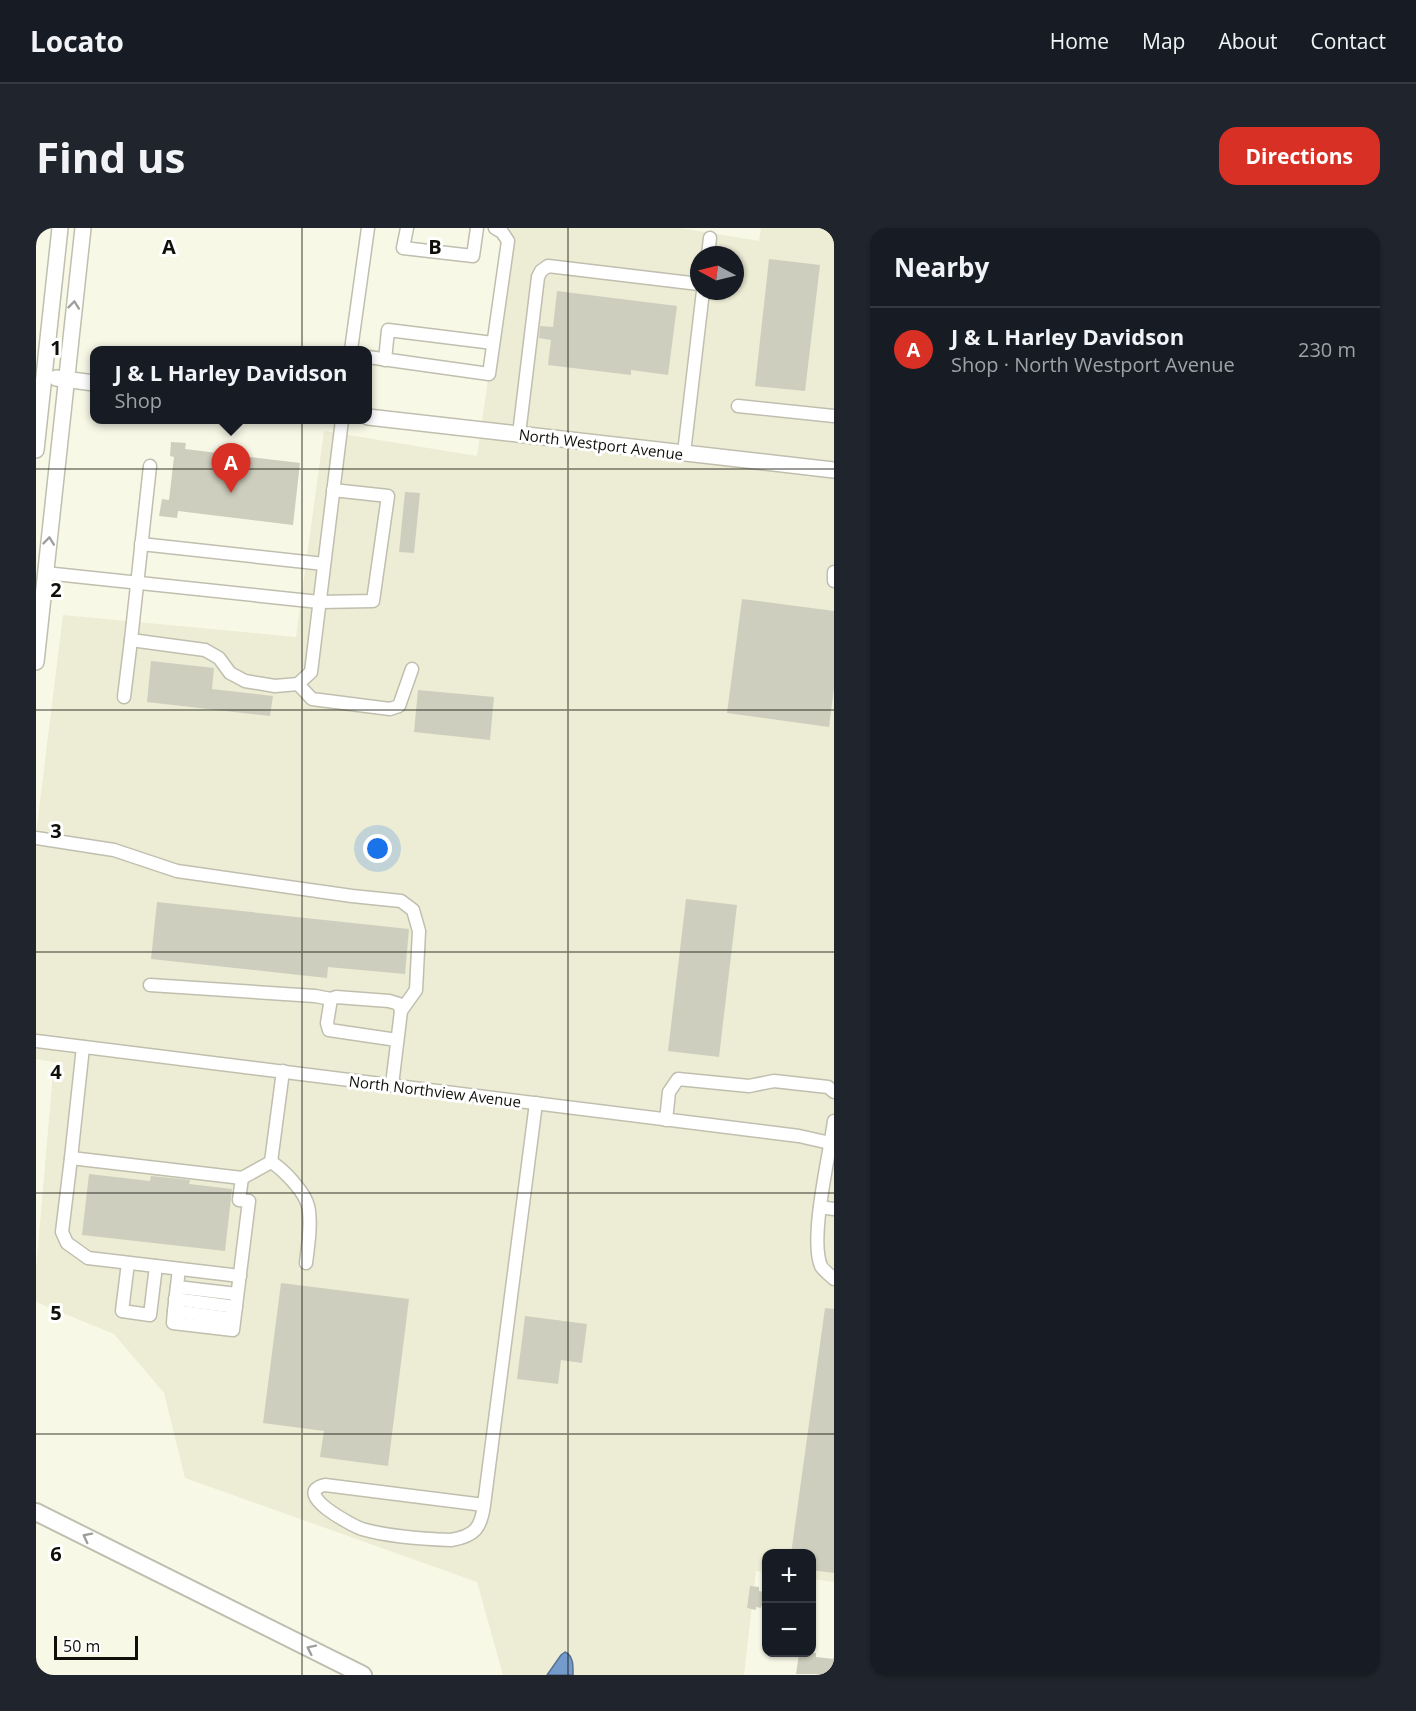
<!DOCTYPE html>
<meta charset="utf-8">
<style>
body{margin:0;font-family:"Open Sans",sans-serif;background:#20242c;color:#f1f3f6}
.controls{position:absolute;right:18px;bottom:18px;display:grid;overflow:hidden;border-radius:12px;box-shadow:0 2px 4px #0004}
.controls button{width:54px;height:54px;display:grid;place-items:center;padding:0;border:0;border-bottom:2px solid #363941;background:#171b24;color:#f1f3f6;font:30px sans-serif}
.compass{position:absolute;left:654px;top:18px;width:54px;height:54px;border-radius:50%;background:#171b24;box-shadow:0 2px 4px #0004;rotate:277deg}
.scale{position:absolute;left:18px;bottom:15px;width:84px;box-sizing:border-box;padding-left:6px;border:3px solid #10100a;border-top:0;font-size:16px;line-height:21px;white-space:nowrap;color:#10100a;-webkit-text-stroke:4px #fff;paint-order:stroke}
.you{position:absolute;left:342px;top:621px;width:21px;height:21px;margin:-15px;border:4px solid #fff;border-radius:50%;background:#1a73e8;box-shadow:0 0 0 9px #1a73e833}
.badge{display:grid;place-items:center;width:39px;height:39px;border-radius:50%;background:#d93025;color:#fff;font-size:20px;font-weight:700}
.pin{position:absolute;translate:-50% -50px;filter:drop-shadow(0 2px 3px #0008)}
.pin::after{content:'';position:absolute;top:32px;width:21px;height:18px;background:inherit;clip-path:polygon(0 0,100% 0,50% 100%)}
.popup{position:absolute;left:54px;top:118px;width:282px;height:78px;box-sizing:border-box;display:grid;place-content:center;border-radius:12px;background:#171b24;filter:drop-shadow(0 2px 4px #0005);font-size:20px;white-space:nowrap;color:#9ea1a6}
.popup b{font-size:22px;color:#f1f3f6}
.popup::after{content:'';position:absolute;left:50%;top:100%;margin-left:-12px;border:12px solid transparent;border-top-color:#171b24}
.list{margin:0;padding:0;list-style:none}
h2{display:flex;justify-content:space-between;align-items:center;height:78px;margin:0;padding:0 24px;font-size:26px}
h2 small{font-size:20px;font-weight:400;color:#9ea1a6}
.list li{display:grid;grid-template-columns:39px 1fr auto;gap:18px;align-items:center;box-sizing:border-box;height:84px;padding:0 24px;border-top:2px solid #363941}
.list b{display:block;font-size:22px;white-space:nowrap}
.list p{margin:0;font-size:20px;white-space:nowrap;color:#9ea1a6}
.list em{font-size:20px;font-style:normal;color:#9ea1a6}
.map{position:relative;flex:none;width:798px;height:1447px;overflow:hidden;border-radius:18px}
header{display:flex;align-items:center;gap:36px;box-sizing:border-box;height:84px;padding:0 30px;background:#171b24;border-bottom:2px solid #363941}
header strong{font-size:28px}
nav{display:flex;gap:33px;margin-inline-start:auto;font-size:21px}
.intro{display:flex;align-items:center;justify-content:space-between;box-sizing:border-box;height:144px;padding:0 36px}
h1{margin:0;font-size:42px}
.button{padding:15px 27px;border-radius:18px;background:#d93025;color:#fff;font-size:21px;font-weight:700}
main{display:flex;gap:36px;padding:0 36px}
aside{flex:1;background:#171b24;border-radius:18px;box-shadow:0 2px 4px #0004}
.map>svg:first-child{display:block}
.built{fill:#edecd4;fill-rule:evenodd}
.water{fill:#749bcc;stroke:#567192;stroke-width:1.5}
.building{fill:#cecebe}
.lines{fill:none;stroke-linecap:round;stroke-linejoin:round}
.minor-casing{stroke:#c0bfaf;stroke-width:15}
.major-casing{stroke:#c0bfaf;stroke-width:18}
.highway-casing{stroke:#c0bfaf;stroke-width:20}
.minor{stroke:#fff;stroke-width:12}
.major{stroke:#fff;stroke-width:15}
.highway{stroke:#fff;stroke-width:16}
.oneway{stroke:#9f9f9d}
.grid{fill:none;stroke:#10100a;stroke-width:1.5;stroke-opacity:0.55}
.labels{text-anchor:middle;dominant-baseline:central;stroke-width:6;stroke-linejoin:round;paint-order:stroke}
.street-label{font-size:15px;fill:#10100a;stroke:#fff}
.grid-label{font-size:20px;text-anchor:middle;font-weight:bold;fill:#10100a;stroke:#fff;stroke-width:6;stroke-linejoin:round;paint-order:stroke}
</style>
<header>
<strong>Locato</strong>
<nav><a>Home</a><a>Map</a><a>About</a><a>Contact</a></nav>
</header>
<div class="intro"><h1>Find us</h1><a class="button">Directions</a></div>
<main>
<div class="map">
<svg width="798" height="1447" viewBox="0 0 798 1447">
<rect width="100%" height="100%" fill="#f8f8e7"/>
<!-- built -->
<path class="built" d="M474,0h170l79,13 2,-13h73v1354l-22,-3v-25h-46v18l-10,-1 -12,104h-241l-26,-93 -292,-104 -21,-85 -50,-59 -78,-32v-33l18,-207 -18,-3v-225l27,-219 233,22 28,-206 153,25zM663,27h36v36h-36z"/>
<!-- water -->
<path class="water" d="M529,1424c9,4 8,15 8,23h-26l14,-20z"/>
<!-- building -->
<g class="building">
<path d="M733,31l51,6 -15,126 -50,-5z"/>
<path d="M521,63l120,15 -9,69 -37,-5v5l-83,-10 3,-25 -12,-2 1,-12 13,1z"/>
<path d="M135,214l15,1 -1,6 115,14 -7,62 -115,-14 -1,7 -18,-2 3,-17 7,1 5,-43 -4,-1z"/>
<path d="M369,264l15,1 -6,60 -15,-1z"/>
<path d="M706,371l92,12v77l-5,39 -102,-14z"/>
<path d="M115,433l63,7 -2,21 61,7 -3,20 -123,-14z"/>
<path d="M382,462l76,7 -4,43 -76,-8z"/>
<path d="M650,671l51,6 -18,152 -51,-6z"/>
<path d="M121,674l252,27 -4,45 -77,-7 -1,11 -176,-19z"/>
<path d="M53,946l61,7 1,-5 39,4 -1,4 43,5 -7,62 -143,-16z"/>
<path d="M245,1055l128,16 -21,167 -68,-9 4,-26 -61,-8z"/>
<path d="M789,1080l9,1v264l-22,-3v-16h-21z"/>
<path d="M489,1088l62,8 -5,39 -21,-3 -3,24 -41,-5z"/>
<path d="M714,1358l9,1v4l7,1v14h-5v2l-5,-1v3l-9,-2z"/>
<path d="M771,1425h9v4l18,2v15h-38l3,-20z"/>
</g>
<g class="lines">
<defs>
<g id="minor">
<path d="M371,0l-4,20 70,8 4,-28"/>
<path d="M672,27l2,-17"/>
<path d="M315,122l17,-122"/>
<path d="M332,129l121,17 19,-133 -6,-9 -7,-4"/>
<path d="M349,132l3,-30 105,13"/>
<path d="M702,178l96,10"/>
<path d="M483,206l19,-157 3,-6 7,-5 151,18"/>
<path d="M648,225l19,-162"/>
<path d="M114,238l-19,174 74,10 14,8 11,15 15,8 30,5 23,-2 13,-12 31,-252"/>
<path d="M105,316l183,20"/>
<path d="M798,344v9"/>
<path d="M9,345l274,29 54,-1 15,-105 -55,-6"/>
<path d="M262,456l14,15 78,10 9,-3 13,-37"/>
<path d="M88,469l7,-57"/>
<path d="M0,610l78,12 63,21 175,25 49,5 12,9 6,21 -3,59 -15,21"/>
<path d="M114,757l165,11 16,3"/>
<path d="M0,813l763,95 35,8"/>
<path d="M47,819l-12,111 171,20 29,-16 12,-91"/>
<path d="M356,857l9,-74 -2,-7 -10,-3 -53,-4 -5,2 -4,24 2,7 68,10"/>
<path d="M630,892l3,-28 9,-13 71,7 25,-5 54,6 6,5"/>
<path d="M798,893c-4,32 -25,117 -13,145 2,4 9,9 13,13"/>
<path d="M35,930l-9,74 5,11 21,15 152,18"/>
<path d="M235,934c12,7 34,30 37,44 4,15 0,41 -2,57"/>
<path d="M784,979l14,2"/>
<path d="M92,1035l-6,48 28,4 6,-49"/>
<path d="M143,1041l-5,42 60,8"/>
<path d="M141,1059l60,7"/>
<path d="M139,1071l61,8"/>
<path d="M138,1083l-1,12 60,7 16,-129 -10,-1 3,-22"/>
<path d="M448,1277l-159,-20c-35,8 28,41 37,44 28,8 61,10 89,11 24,-4 30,-12 33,-35l52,-402"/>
</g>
<g id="major">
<path d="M20,150l38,5"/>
<path d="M332,189l466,53"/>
<path d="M0,222l24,-222"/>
<path d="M0,434l47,-434"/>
</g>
<path id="highway" d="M0,1284l327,163"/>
</defs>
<!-- minor casing -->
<use href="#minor" class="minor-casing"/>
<!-- major casing -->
<use href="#major" class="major-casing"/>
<!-- highway casing -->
<use href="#highway" class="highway-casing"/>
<!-- minor -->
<use href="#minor" class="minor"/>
<!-- major -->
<use href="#major" class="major"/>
<!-- highway -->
<use href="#highway" class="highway"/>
</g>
<!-- one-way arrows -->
<defs><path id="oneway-chevron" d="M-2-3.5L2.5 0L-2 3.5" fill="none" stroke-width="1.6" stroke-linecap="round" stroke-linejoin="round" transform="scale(1.5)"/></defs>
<g class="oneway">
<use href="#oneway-chevron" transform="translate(38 77) rotate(-84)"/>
<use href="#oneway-chevron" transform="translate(13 313) rotate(-84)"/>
<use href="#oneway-chevron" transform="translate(51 1309) rotate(-153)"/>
<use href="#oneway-chevron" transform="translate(275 1421) rotate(-154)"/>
</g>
<!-- grid -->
<path class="grid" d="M266,0v1447M532,0v1447M0,241h798M0,482h798M0,724h798M0,965h798M0,1206h798"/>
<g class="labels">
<!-- street labels -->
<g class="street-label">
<text transform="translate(565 216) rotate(7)">North Westport Avenue</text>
<text transform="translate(399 863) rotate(7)">North Northview Avenue</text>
</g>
</g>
<g class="grid-label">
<text x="133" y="26">A</text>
<text x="399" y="26">B</text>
<text x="20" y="127">1</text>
<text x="20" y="369">2</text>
<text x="20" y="610">3</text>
<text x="20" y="851">4</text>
<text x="20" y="1092">5</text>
<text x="20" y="1333">6</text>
</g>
</svg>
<div class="controls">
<button>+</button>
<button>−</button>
</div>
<svg class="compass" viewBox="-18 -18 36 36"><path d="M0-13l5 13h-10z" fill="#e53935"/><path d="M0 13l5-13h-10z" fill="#9ea1a6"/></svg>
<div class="scale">50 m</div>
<div class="you"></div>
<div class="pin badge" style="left:195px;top:265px">A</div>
<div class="popup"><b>J &amp; L Harley Davidson</b>Shop</div>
</div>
<aside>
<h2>Nearby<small></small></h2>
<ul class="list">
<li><span class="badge">A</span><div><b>J &amp; L Harley Davidson</b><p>Shop · North Westport Avenue</p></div><em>230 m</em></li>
</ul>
</aside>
</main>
